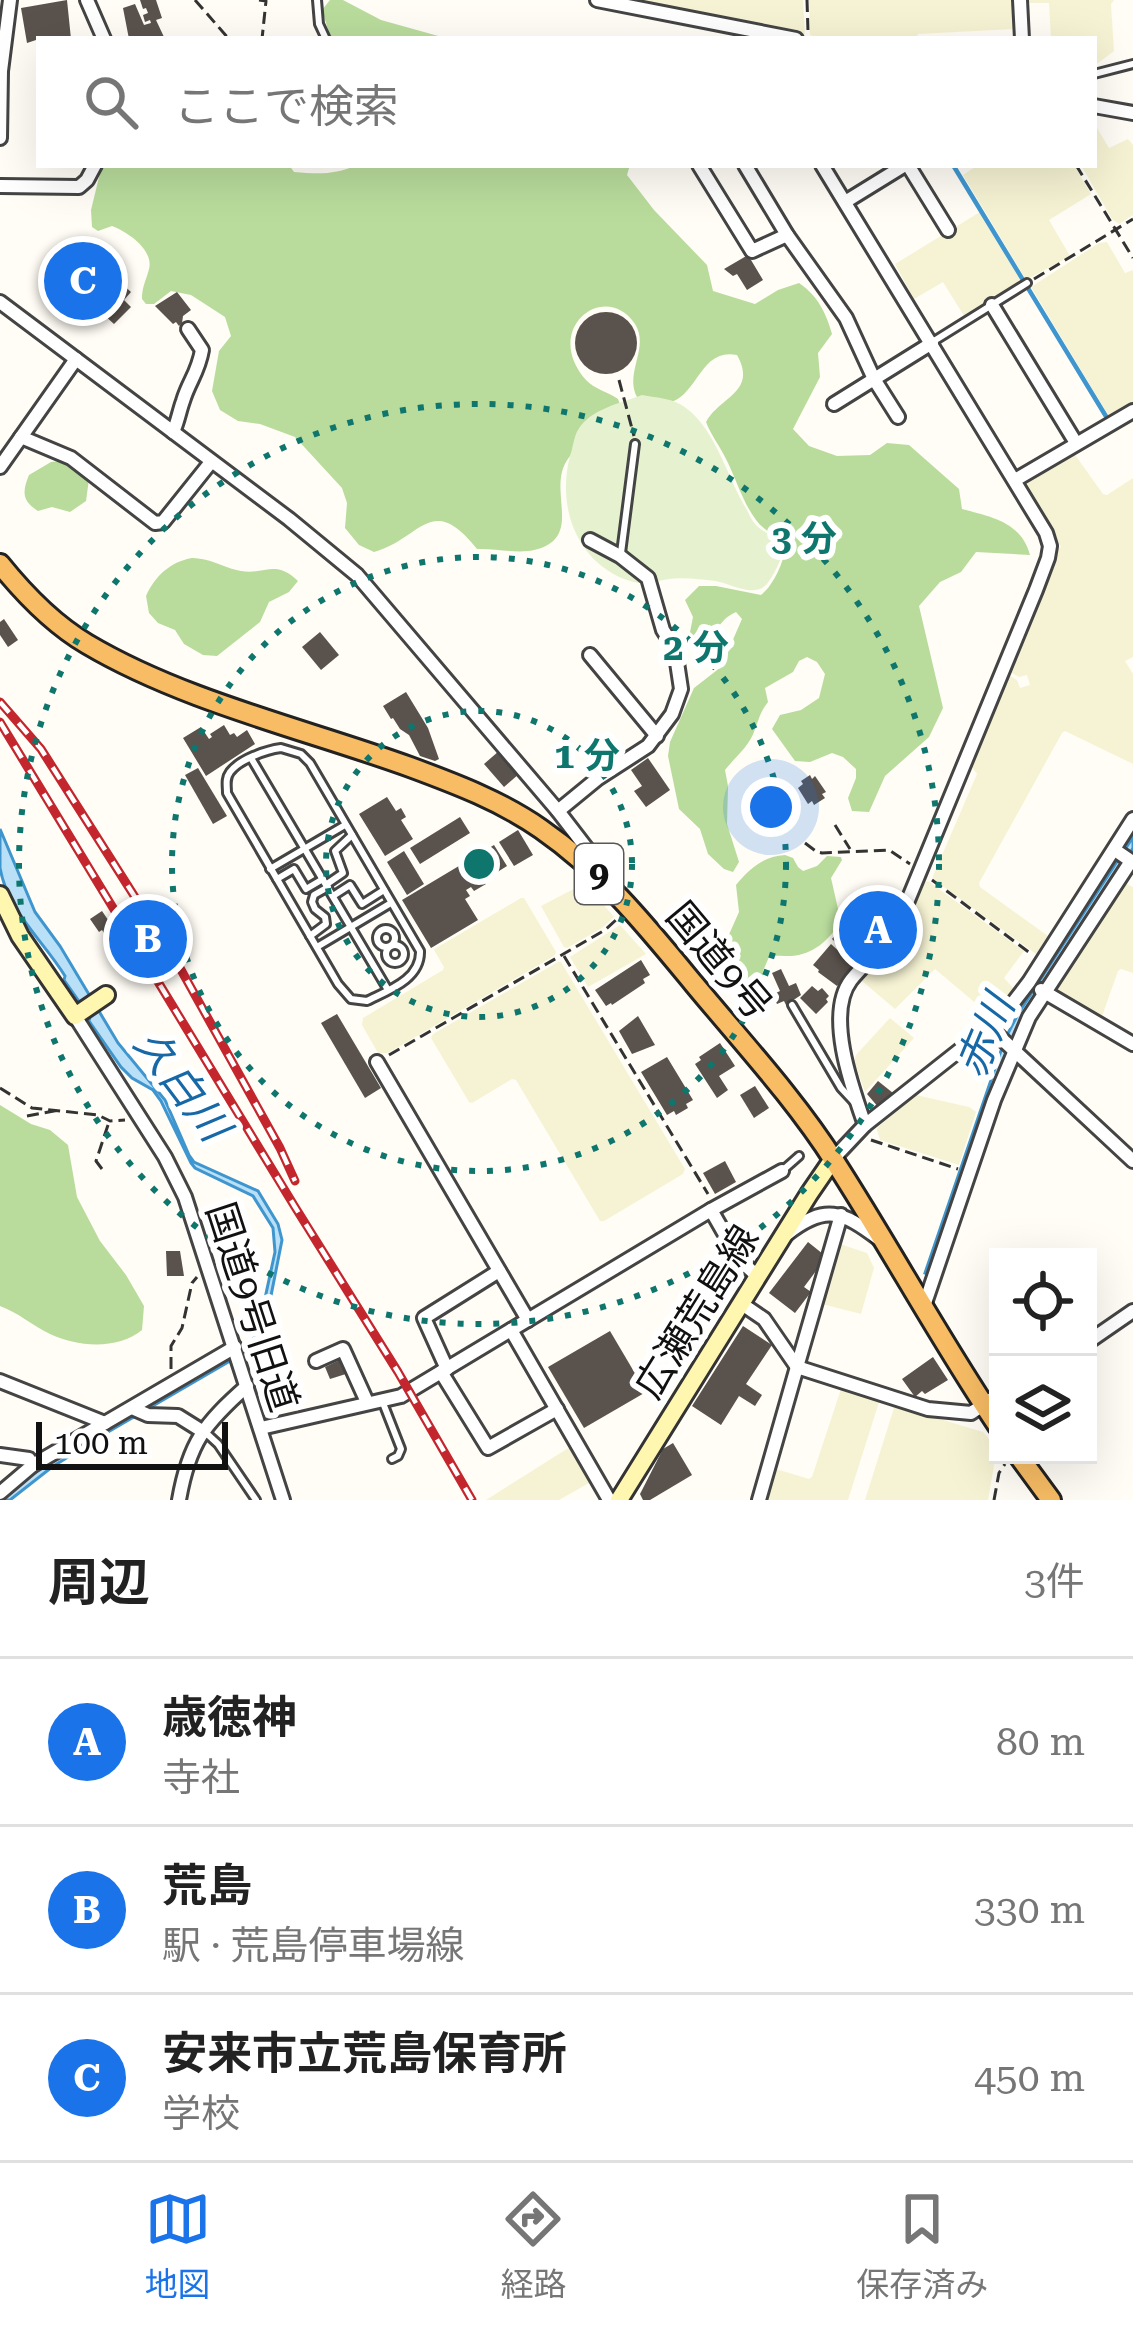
<!DOCTYPE html>
<html lang="ja">
<meta charset="utf-8">
<style>
body{margin:0;font-family:"Roboto Serif","Noto Sans JP",serif;background:#f2f2f2;color:#222}
.controls{position:absolute;right:36px;bottom:36px;display:grid;overflow:hidden;border-radius:0px;box-shadow:0 12px 48px #0002}
.controls button{width:108px;height:108px;display:grid;place-items:center;padding:0;border:0;border-bottom:3px solid #e0e0e0;background:#fff;color:#222;font:60px sans-serif}
.scale{position:absolute;left:36px;bottom:30px;width:192px;box-sizing:border-box;padding-left:12px;border:6px solid #111;border-top:0;font-size:33px;line-height:42px;white-space:nowrap;color:#111;-webkit-text-stroke:9px #fff;paint-order:stroke}
.you{position:absolute;left:771px;top:807px;width:42px;height:42px;margin:-30px;border:9px solid #fff;border-radius:50%;background:#1a73e8;box-shadow:0 0 0 18px #1a73e833}
.badge{display:grid;place-items:center;width:78px;height:78px;border-radius:50%;background:#1a73e8;color:#fff;font-size:39px;font-weight:700}
.pin{position:absolute;translate:-50% -50%;border:6px solid #fff;box-shadow:0 3px 12px #0006}
.list{margin:0;padding:0;list-style:none}
h2{display:flex;justify-content:space-between;align-items:center;height:156px;margin:0;padding:0 48px;font-size:51px}
h2 small{font-size:39px;font-weight:400;color:#767676}
.list li{display:grid;grid-template-columns:78px 1fr auto;gap:36px;align-items:center;box-sizing:border-box;height:168px;padding:0 48px;border-top:3px solid #e0e0e0}
.list b{display:block;font-size:45px;white-space:nowrap}
.list p{margin:0;font-size:39px;white-space:nowrap;color:#767676}
.list em{font-size:39px;font-style:normal;color:#767676}
.icon{flex:none;width:66px;height:66px;fill:none;stroke:currentColor;stroke-width:2;stroke-linecap:round;stroke-linejoin:round}
.map{position:relative;flex:none;width:1133px;height:1500px;overflow:hidden}
.search{position:absolute;background:#fff;box-shadow:0 12px 48px #0002;left:36px;right:36px;top:36px;height:132px;display:flex;align-items:center;gap:30px;box-sizing:border-box;padding:0 42px;border-radius:0px;color:#767676;font-size:45px}
.sheet{height:660px;background:#fff}
nav{display:flex;justify-content:space-around;align-items:center;box-sizing:border-box;height:168px;border-top:3px solid #e0e0e0;background:#fff;font-size:33px;color:#767676}
nav a{display:grid;justify-items:center;gap:6px}
nav .on{color:#1a73e8}
.map>svg:first-child{display:block}
.farmland{fill:#f6f3d4}
.forest{fill:#b9dc9c}
.pitch{fill:#e6f2cf}
.water{fill:#b9e0f7;stroke:#3f96cf;stroke-width:3}
.lines{fill:none;stroke-linecap:round;stroke-linejoin:round}
.stream{stroke:#3f96cf;stroke-width:4.5}
.building{fill:#5a524d}
.service-casing{stroke:#444;stroke-width:12}
.minor-casing{stroke:#444;stroke-width:18}
.secondary-casing{stroke:#333;stroke-width:22}
.trunk-casing{stroke:#222;stroke-width:24}
.path{stroke:#333;stroke-width:3;stroke-dasharray:12 6;stroke-linecap:butt}
.service{stroke:#fff;stroke-width:6}
.minor{stroke:#fff;stroke-width:12}
.secondary{stroke:#fff6b0;stroke-width:16}
.trunk{stroke:#f7bc64;stroke-width:18}
.rail-casing{stroke:#c4262e;stroke-width:9}
.rail{stroke:#fff;stroke-width:4.5;stroke-dasharray:14;stroke-linecap:butt}
.ring{fill:none;stroke:#0f766e;stroke-width:6;stroke-dasharray:6 12}
.labels{text-anchor:middle;dominant-baseline:central;stroke-width:12;stroke-linejoin:round;paint-order:stroke}
.shield{fill:#fff;stroke:#585858;stroke-width:3}
.shield-label{font-size:36px;font-weight:bold;fill:#111}
.street-label{font-size:39px;fill:#111;stroke:#fff}
.water-label{font-size:42px;font-style:italic;fill:#1768a6;stroke:#fff}
.centre{fill:#0f766e;stroke:#fff;stroke-width:6}
.ring-label{font-size:36px;text-anchor:middle;font-weight:bold;fill:#0f766e;stroke:#fff;stroke-width:12;stroke-linejoin:round;paint-order:stroke}
</style>
<div class="map">
<svg width="1133" height="1500" viewBox="0 0 1133 1500">
<rect width="100%" height="100%" fill="#fffdf5"/>
<!-- farmland -->
<g class="farmland">
<path d="M636,0h167l2,34 -2,1z"/>
<path d="M809,0h204l1,29 -96,5 -2,5h-94l-12,-4z"/>
<path d="M1025,0h89l-3,4 3,47 -20,15v-27h-43l-2,-36h-21z"/>
<path d="M1094,123l15,25 19,-9 5,6v70l-14,9 -7,-5 -31,-54h13z"/>
<path d="M978,165h96l17,29 -42,26 21,36 -44,24 -63,-105z"/>
<path d="M980,212l43,72 -57,35 -23,-37 -29,17 -19,-35z"/>
<path d="M1107,242l18,31 8,-3v133l-22,13 -3,-1 -77,-128 68,-44z"/>
<path d="M1073,452l30,42 4,1 26,-17v179l-8,4 8,13v90l-68,-33 -3,2 -83,150 1,4 68,49 -12,18 -103,-75v-3l44,-102 -7,-10 37,-90 10,6 3,8 10,-3 -3,-10 -8,2 -11,-6 50,-122 3,-2 -37,-66z"/>
<path d="M928,881l96,70 -20,27 10,11 -23,27 -56,-47 -40,40 -33,-28 40,-44 23,-55z"/>
<path d="M585,883l29,34 -12,11 -35,20 -3,-1 -23,-41z"/>
<path d="M1124,883l9,4v86l-12,-4 -3,2 -17,48 -47,-25 -1,-6z"/>
<path d="M521,898h3l32,54 -2,4 -166,97h-10l-16,-28 1,-7 80,-48 1,-3 -10,-17 2,-2z"/>
<path d="M620,925l26,29 -58,33 -18,-30z"/>
<path d="M558,962h3l124,207 -2,5 -79,47h-4l-84,-141 -4,-1 -40,24 -3,-1 -38,-64 2,-4z"/>
<path d="M890,1018l24,20 -49,54 -11,-31 2,-6z"/>
<path d="M916,1095l53,12 7,5 -17,53 -79,-25 -3,-10 1,-3z"/>
<path d="M840,1244l27,9 7,15 -13,46 -39,-10 15,-59z"/>
<path d="M841,1389l38,13 -31,98h-82l10,-31 33,10 3,-2z"/>
<path d="M900,1407l83,25 14,17 -9,51h-123l29,-92z"/>
<path d="M570,1447l6,3 13,33 -30,17h-73z"/>
</g>
<!-- forest -->
<g class="forest">
<path d="M330,0h13l38,20 68,19h-118l-9,-29z"/>
<path d="M102,165h187l5,7c24,2 41,3 63,-7h273l-3,10 27,35 53,55 6,26 42,13 23,-14 21,-7c19,13 27,30 33,51l-14,19 2,24 -27,52 16,17 28,10 33,-1 17,-12 22,2 50,44 3,20c30,8 59,13 68,46l-54,-3 -15,20 -21,10 -21,24 24,102 -14,29 -44,39 -16,36 -17,-1 -4,-13 8,-20v-9l-13,-12 -11,-4 -22,9 -15,-1 -23,-32 8,-14 21,-5 18,-12 6,-24 -8,-12 -10,-5 -8,4 -6,11 -28,16 3,14c-9,12 -8,15 -13,27 -5,17 -20,28 -30,41l3,16 -1,38 12,38 -6,10 -9,-3 -16,-15 -8,-25 -21,-20 -11,-53 2,-14 24,-54 27,-21 21,-48 -6,-7c-20,9 -14,20 -36,29l-10,-9 3,-15 -8,-17 14,-14h17l45,9c13,-10 23,-34 25,-49 -9,-11 -22,-15 -30,-26 -14,-19 -20,-42 -31,-63 -6,-12 -14,-22 -19,-35 13,-25 52,-30 31,-67 -38,-8 -39,44 -71,48 -9,1 -20,-4 -29,-6 -13,-24 13,-49 -2,-73 -30,-45 -94,5 -49,56 8,9 22,12 32,19l4,11c-16,14 -46,35 -56,52 -18,31 18,76 -32,88 -17,4 -39,-2 -57,-1 -46,-58 -56,-10 -103,3l-15,-7 -14,-17 2,-25 -5,-15 -47,-51 -35,-13 -22,-3 -18,-11 -8,-19 7,-40 12,-15 -6,-19 -34,-22 -20,-4 -17,13h-8l-4,-5c0,-13 4,-18 7,-30 5,-19 -21,-37 -37,-43l-14,5 -6,-4 -1,-17z"/>
<path d="M60,461l12,4 17,14 -3,22 -16,11 -18,-5 -14,4c-16,-10 -16,-19 -9,-36l22,-13z"/>
<path d="M192,558c22,1 31,10 49,13 25,4 34,-12 57,10l-9,11 -20,10 -9,20 -43,34 -14,-1 -19,-11 -9,-14 -17,-7 -9,-10 -3,-17c9,-20 24,-34 46,-38z"/>
<path d="M785,855l8,3 5,9 5,4 14,-5 10,-10 14,1 1,3 -11,18 10,44c-13,18 -27,33 -51,34 -7,0 -14,-1 -21,1l-6,14 -4,31 -10,8c-14,-17 -12,-41 -26,-62l16,-36 -3,-27c13,-16 28,-29 49,-30z"/>
<path d="M0,1105l31,19 19,6 18,15 9,52 23,44 26,34 18,31 -2,24c-24,20 -65,17 -92,4 -17,-8 -31,-21 -50,-28z"/>
</g>
<!-- pitch -->
<path class="pitch" d="M642,395c15,3 32,3 44,13 31,23 41,70 61,102 3,6 5,11 10,16 8,8 24,11 25,25 1,7 -10,27 -15,33 -13,15 -37,-1 -52,-3 -14,-2 -33,-4 -46,-2 -21,3 -23,8 -45,0 -49,-20 -67,-74 -54,-123 3,-8 4,-20 8,-26 12,-21 43,-27 64,-35z"/>
<!-- water -->
<g class="water">
<path d="M0,829l35,83 25,34 58,97 47,57 24,55 5,7 64,29 20,33 4,16 -18,91 -5,11 -16,12 -1,-6 10,-7 7,-15 16,-74 -2,-24 -20,-32 -58,-28 -4,-5 -30,-62 -8,-11 -21,-12 -11,-11 -32,-46 1,-4 -26,-37 1,-4c-22,-36 -57,-64 -65,-108 0,-12 0,-27 0,-39z"/>
<path d="M1133,837v11l-109,168 -93,259 -6,-2 80,-234 13,-25z"/>
<path d="M229,1356l1,5 -122,71 -56,35 -42,33h-10l3,-7 103,-66z"/>
</g>
<g class="lines">
<!-- stream -->
<path class="stream" d="M953,165l154,253"/>
</g>
<!-- building -->
<g class="building">
<path d="M67,0l4,39h-32l-12,4 -6,-35z"/>
<path d="M140,0h16l6,18 -6,2 8,17 -2,2h-33l-6,-31 12,-4 9,21 7,-2 -1,-3 -5,2 -2,-7 5,-2 -2,-5 -3,1z"/>
<path d="M84,249l47,43 -7,8 7,7 -17,17 -54,-49z"/>
<path d="M748,255l15,25 -16,10 -10,-16 -4,2 -9,-7z"/>
<path d="M177,292l14,18 -8,6 -1,7 -3,3 -3,-4 -3,2 -18,-18z"/>
<circle cx="606" cy="343" r="31"/>
<path d="M4,619l14,21 -10,7 -8,-12v-13z"/>
<path d="M320,632l19,23 -18,15 -19,-23z"/>
<path d="M406,692l22,36 11,31 -4,2 -15,-5 -11,-21 -9,-6 -7,-11 -2,1 -8,-13z"/>
<path d="M224,725l6,10 4,-2 3,4 10,-7 8,14 -49,32 -23,-38 18,-11 8,12 3,-2 -2,-3z"/>
<path d="M499,751l20,23 -15,13 -20,-23z"/>
<path d="M648,758l22,32 -24,17 -12,-16 8,-5 -11,-16z"/>
<path d="M198,768l29,48 -14,8 -28,-49z"/>
<path d="M810,775l2,4 3,-3 11,16 -4,2 3,4 -11,7 -2,-4 -4,3 -10,-16 5,-4 -2,-3z"/>
<path d="M387,797l9,14 5,-3 5,9 -5,3 12,19 -28,17 -26,-42z"/>
<path d="M460,817l10,16 -50,31 -10,-16z"/>
<path d="M518,830l15,25 -19,11 -15,-24z"/>
<path d="M494,845l13,21 -24,15 3,3 -12,7 -3,-4 -5,3 4,6 -5,3 13,21 -47,28 -29,-48z"/>
<path d="M404,851l20,33 -17,11 -20,-33z"/>
<path d="M102,911l34,50 -10,6 -3,-4 -5,3 -8,-12 6,-3 -14,-21 -3,2 -9,-13z"/>
<path d="M837,933l6,6 3,-3 14,14 -8,12 3,3 -18,21 -19,-14 1,-2 -6,-5 18,-21 12,11 3,-3 -14,-13z"/>
<path d="M641,960l9,15 -7,4 2,4 -33,22 -1,-2 -5,3 -11,-16z"/>
<path d="M781,969l8,17 7,-3 5,12 -15,10 -2,-4 -7,3 -5,-9 8,-4 -8,-18z"/>
<path d="M812,986l6,5 4,-3 7,8 -3,3 2,3 -12,12 -16,-16z"/>
<path d="M337,1014l44,74 -16,10 -44,-75z"/>
<path d="M638,1016l17,29 -23,9 -13,-23z"/>
<path d="M720,1043l15,23 -16,10 9,14 -11,8 -22,-34 6,-4 -2,-3z"/>
<path d="M667,1057l26,43 -7,4 2,4 -12,7 -2,-4 -7,4 -26,-43z"/>
<path d="M878,1081l15,12 -14,15 -12,-14z"/>
<path d="M755,1086l14,22 -15,10 -14,-23z"/>
<path d="M725,1161l11,21 -21,12 -12,-21z"/>
<path d="M808,1242l15,12 -4,13 -15,20 7,5 -16,21 -26,-20z"/>
<path d="M166,1251h14l4,25h-17z"/>
<path d="M743,1326l29,19 -26,39 16,11 -7,11 -16,-10 -18,29 -29,-19z"/>
<path d="M610,1331l36,61 -62,36 -36,-61z"/>
<path d="M933,1357l15,23 -23,14 -3,-3 -7,6 -13,-18z"/>
<path d="M342,1359l7,14 -19,6 -5,-12z"/>
<path d="M673,1443l19,32 -42,25h-7l-3,-6 23,-45z"/>
</g>
<g class="lines">
<defs>
<g id="service">
<path d="M317,0l2,24 7,15"/>
<path d="M1094,74l39,-10"/>
<path d="M934,341l93,-58"/>
<path d="M621,553l14,-109"/>
<path d="M281,748l20,6 9,9 110,188c1,28 -31,39 -53,50l-16,-2 -13,-15 -111,-191c0,-8 -2,-14 3,-21 10,-13 36,-22 51,-24z"/>
<path d="M251,758l137,232"/>
<path d="M270,869l75,-44"/>
<path d="M277,879l17,-10 12,20 17,-10"/>
<path d="M327,884l16,-11 -8,-22 17,-16"/>
<path d="M333,896l17,-11 12,19 22,-14"/>
<circle cx="386" cy="938" r="9"/>
<path d="M310,936l16,-12 -1,-7 -10,-8 -3,-7 2,-7 14,-8"/>
<circle cx="395" cy="954" r="9"/>
<path d="M317,947l74,-44"/>
<path d="M792,1005l49,83 13,14"/>
<path d="M782,1171l17,-15"/>
<path d="M383,1403l18,46 -3,7 -6,3"/>
<path d="M205,1432l13,12 38,56"/>
</g>
<g id="minor">
<path d="M87,0l17,39"/>
<path d="M597,0l199,39"/>
<path d="M1020,0l2,39"/>
<path d="M1094,106l39,7"/>
<path d="M0,138l1,-67 9,-71"/>
<path d="M699,165l53,86 35,-16"/>
<path d="M745,165l42,70 59,83 28,61 24,38"/>
<path d="M822,165l224,368 4,13 -2,12 -12,32 -137,332c-11,23 -32,38 -48,58 -26,34 1,108 14,145"/>
<path d="M908,165l40,65"/>
<path d="M0,186l79,1 8,-7 8,-15"/>
<path d="M845,202l60,-37"/>
<path d="M0,302l289,217 68,56 201,236 33,43v13"/>
<path d="M992,305l84,138"/>
<path d="M834,404l98,-61"/>
<path d="M173,432c5,-11 6,-20 10,-31 6,-20 15,-28 19,-51l-14,-21"/>
<path d="M21,437l50,21 84,65 8,-1 48,-60"/>
<path d="M0,467l76,-108"/>
<path d="M1015,480l118,-69"/>
<path d="M590,655l67,81"/>
<path d="M558,811l39,-32 51,-33 24,-32 9,-25 -6,-40 -12,-19 -15,-52 -28,-22 -30,-16"/>
<path d="M1041,990l92,54"/>
<path d="M75,1016l90,141 20,40 98,303"/>
<path d="M989,1027l144,134"/>
<path d="M377,1062l151,258"/>
<path d="M833,1159l32,-34 124,-98 20,-19 20,-26 104,-163"/>
<path d="M711,1210l71,-39"/>
<path d="M787,1234c38,-30 55,-23 92,5"/>
<path d="M742,1304l22,15 33,48"/>
<path d="M924,1306l70,-206 35,-83 102,-156 -16,-11"/>
<path d="M511,1330l97,168"/>
<path d="M1088,1342l45,-31"/>
<path d="M316,1361l27,-12 24,53"/>
<path d="M797,1367l44,-152"/>
<path d="M447,1369l-23,-51 75,-47"/>
<path d="M441,1372l47,76 69,-39"/>
<path d="M0,1381l105,42"/>
<path d="M132,1408l16,7 30,1 24,15"/>
<path d="M261,1428l140,-32 310,-186 28,49 19,18"/>
<path d="M0,1455l29,4 4,6"/>
<path d="M0,1493l33,-28 202,-118"/>
<path d="M179,1500c10,-57 25,-76 68,-114"/>
<path d="M759,1500l38,-133 131,42 43,4 27,-18"/>
</g>
<g id="secondary">
<path d="M0,895l20,41 55,80 31,-21"/>
<path d="M619,1500l190,-306 24,-35"/>
</g>
<g id="trunk">
<path d="M0,564c25,31 53,60 87,80 96,57 218,85 323,123 46,17 91,34 131,62 62,43 106,98 153,155 48,58 101,115 141,178 56,87 105,178 163,264"/>
<path d="M1018,1455l33,45"/>
</g>
</defs>
<!-- service casing -->
<use href="#service" class="service-casing"/>
<!-- minor casing -->
<use href="#minor" class="minor-casing"/>
<!-- secondary casing -->
<use href="#secondary" class="secondary-casing"/>
<!-- trunk casing -->
<use href="#trunk" class="trunk-casing"/>
<!-- path -->
<g class="path">
<path d="M195,0l34,39"/>
<path d="M259,0l7,1 -4,38"/>
<path d="M807,0l1,31"/>
<path d="M1076,165l57,93"/>
<path d="M1034,279l99,-60"/>
<path d="M619,380l15,56"/>
<path d="M835,825l15,24"/>
<path d="M805,843l12,9 5,1 67,-3 21,14"/>
<path d="M932,880l98,73"/>
<path d="M564,956l144,238"/>
<path d="M389,1055l216,-125 12,-11"/>
<path d="M0,1088l32,20 66,7 12,6 15,-1"/>
<path d="M27,1116l32,-6"/>
<path d="M871,1140l87,29"/>
<path d="M102,1169l-6,-8 13,-39"/>
<path d="M171,1369v-23l11,-18 10,-45 5,-6"/>
<path d="M994,1500l5,-27 6,-9"/>
</g>
<!-- service -->
<use href="#service" class="service"/>
<!-- minor -->
<use href="#minor" class="minor"/>
<!-- secondary -->
<use href="#secondary" class="secondary"/>
<!-- trunk -->
<use href="#trunk" class="trunk"/>
<defs>
<g id="rail">
<path d="M0,702l41,47 139,219 100,180 15,33"/>
<path d="M0,722l295,485 103,165 74,128"/>
</g>
</defs>
<!-- rail casing -->
<use href="#rail" class="rail-casing"/>
<!-- rail -->
<use href="#rail" class="rail"/>
</g>
<!-- distance rings -->
<g class="ring">
<circle cx="479" cy="864" r="153"/>
<circle cx="479" cy="864" r="307"/>
<circle cx="479" cy="864" r="460"/>
</g>
<g class="labels">
<!-- shield labels -->
<rect class="shield" x="575" y="844" width="48" height="60" rx="9"/>
<g class="shield-label">
<text x="599" y="874">9</text>
</g>
<!-- street labels -->
<g class="street-label">
<text transform="translate(719 961) rotate(50)">国道9号</text>
<text transform="translate(252 1307) rotate(72)">国道9号旧道</text>
<text transform="translate(697 1312) rotate(-58)">広瀬荒島線</text>
</g>
<!-- water labels -->
<g class="water-label">
<text transform="translate(985 1036) rotate(-67)">赤川</text>
<text transform="translate(182 1085) rotate(53)">久白川</text>
</g>
</g>
<circle cx="479" cy="864" r="18" class="centre"/>
<g class="ring-label">
<text x="804" y="551">3 分</text>
<text x="696" y="660">2 分</text>
<text x="587" y="768">1 分</text>
</g>
</svg>
<div class="controls">
<button><svg class="icon" aria-label="locate" viewBox="0 0 24 24"><circle cx="12" cy="12" r="6"/><path d="M12 2v4M12 18v4M2 12h4M18 12h4"/></svg></button>
<button><svg class="icon" aria-label="layers" viewBox="0 0 24 24"><path d="M12 4l9 5-9 5-9-5zM3 14l9 5 9-5"/></svg></button>
</div>
<div class="scale">100 m</div>
<div class="you"></div>
<div class="pin badge" style="left:878px;top:930px">A</div>
<div class="pin badge" style="left:148px;top:939px">B</div>
<div class="pin badge" style="left:83px;top:281px">C</div>
<div class="search"><svg class="icon" aria-label="search" viewBox="0 0 24 24"><circle cx="10" cy="10" r="6"/><path d="M15 15l6 6"/></svg>ここで検索</div>
</div>
<section class="sheet">
<h2>周辺<small>3件</small></h2>
<ul class="list">
<li><span class="badge">A</span><div><b>歳徳神</b><p>寺社</p></div><em>80 m</em></li>
<li><span class="badge">B</span><div><b>荒島</b><p>駅 · 荒島停車場線</p></div><em>330 m</em></li>
<li><span class="badge">C</span><div><b>安来市立荒島保育所</b><p>学校</p></div><em>450 m</em></li>
</ul>
</section>
<nav>
<a class="on"><svg class="icon" aria-label="map" viewBox="0 0 24 24"><path d="M3 6l6-2 6 2 6-2v14l-6 2-6-2-6 2zM9 4v14M15 6v14"/></svg>地図</a>
<a><svg class="icon" aria-label="directions" viewBox="0 0 24 24"><path d="M12 3l9 9-9 9-9-9zM9 14v-3h6M13 9l2 2-2 2"/></svg>経路</a>
<a><svg class="icon" aria-label="saved" viewBox="0 0 24 24"><path d="M7 4h10v16l-5-4-5 4z"/></svg>保存済み</a>
</nav>
